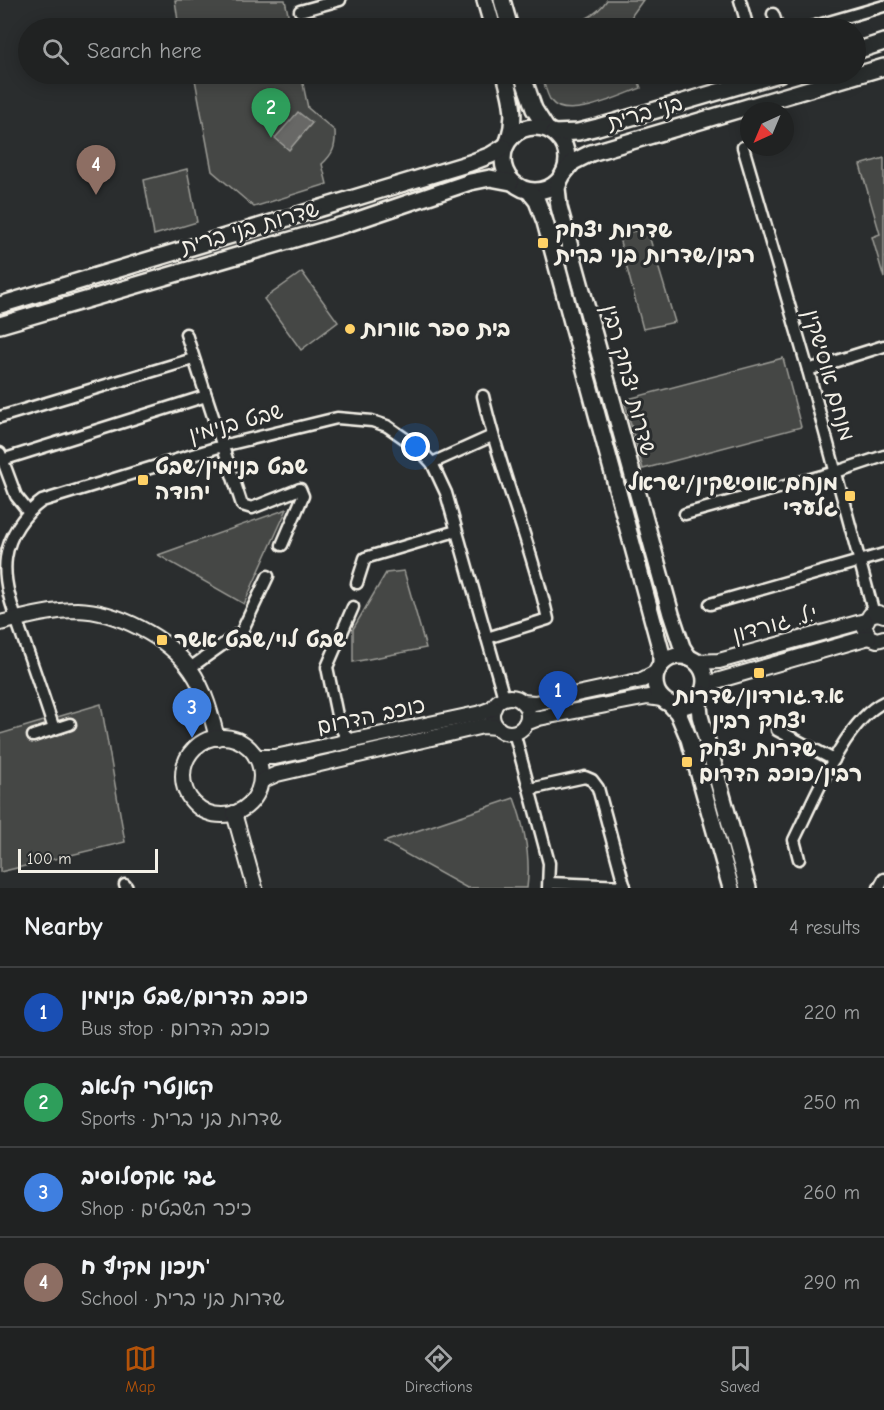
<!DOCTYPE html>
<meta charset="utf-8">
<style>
body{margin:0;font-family:"Comic Neue","Playpen Sans Hebrew",sans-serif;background:#2d2f2f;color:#f1f3f6}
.compass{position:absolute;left:740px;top:102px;width:54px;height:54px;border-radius:50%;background:#202222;box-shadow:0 3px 15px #0003;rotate:224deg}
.scale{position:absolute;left:18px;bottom:15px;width:140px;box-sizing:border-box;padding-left:6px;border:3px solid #f4f1e8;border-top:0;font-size:16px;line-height:21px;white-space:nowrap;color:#f4f1e8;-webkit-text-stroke:4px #2a2d2e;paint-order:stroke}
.you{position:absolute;left:416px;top:447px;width:21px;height:21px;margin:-15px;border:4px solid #fff;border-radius:50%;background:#1a73e8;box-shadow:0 0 0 9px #1a73e833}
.badge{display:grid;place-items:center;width:39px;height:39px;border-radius:50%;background:#b45309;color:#fff;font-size:20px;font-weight:700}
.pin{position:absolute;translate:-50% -50px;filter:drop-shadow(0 2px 3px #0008)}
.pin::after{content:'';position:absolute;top:32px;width:21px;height:18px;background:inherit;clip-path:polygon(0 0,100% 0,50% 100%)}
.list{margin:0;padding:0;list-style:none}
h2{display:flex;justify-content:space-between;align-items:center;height:78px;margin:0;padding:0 24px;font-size:26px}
h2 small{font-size:20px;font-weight:400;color:#a2a4a5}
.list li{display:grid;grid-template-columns:39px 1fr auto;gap:18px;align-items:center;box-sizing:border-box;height:90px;padding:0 24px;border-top:2px solid #3d3f40}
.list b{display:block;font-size:22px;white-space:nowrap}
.list p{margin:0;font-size:20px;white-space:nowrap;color:#a2a4a5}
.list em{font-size:20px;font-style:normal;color:#a2a4a5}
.icon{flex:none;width:33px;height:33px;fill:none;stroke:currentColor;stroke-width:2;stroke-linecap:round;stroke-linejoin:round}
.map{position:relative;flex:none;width:884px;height:888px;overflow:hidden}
.search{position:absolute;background:#202222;box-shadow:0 3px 15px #0003;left:18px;right:18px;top:18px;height:66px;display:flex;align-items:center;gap:15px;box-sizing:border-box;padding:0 21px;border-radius:33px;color:#a2a4a5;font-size:22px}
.sheet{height:438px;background:#202222}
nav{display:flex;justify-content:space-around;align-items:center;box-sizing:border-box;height:84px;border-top:2px solid #3d3f40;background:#202222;font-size:16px;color:#a2a4a5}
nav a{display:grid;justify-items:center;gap:3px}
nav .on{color:#b45309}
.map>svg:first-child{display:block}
.green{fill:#444645;stroke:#9c9c96;stroke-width:1.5}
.water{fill:#676866;stroke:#9f9f9a;stroke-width:1.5}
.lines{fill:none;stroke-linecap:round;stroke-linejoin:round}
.minor-casing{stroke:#f4f1e8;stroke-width:15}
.tertiary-casing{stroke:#f4f1e8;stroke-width:18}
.secondary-casing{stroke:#f4f1e8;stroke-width:20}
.minor{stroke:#2a2d2e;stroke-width:10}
.tertiary{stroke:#2a2d2e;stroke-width:14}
.secondary{stroke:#2a2d2e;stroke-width:15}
.poi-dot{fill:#ffd166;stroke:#2a2d2e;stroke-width:2}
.labels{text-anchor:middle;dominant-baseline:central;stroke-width:6;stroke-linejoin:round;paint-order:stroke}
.street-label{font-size:22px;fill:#f4f1e8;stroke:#2a2d2e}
.poi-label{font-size:22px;font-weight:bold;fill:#f4f1e8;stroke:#2a2d2e;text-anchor:start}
</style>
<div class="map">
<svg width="884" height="888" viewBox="0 0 884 888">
<rect width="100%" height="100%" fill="#2a2d2e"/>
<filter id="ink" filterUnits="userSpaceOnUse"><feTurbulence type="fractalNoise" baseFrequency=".0167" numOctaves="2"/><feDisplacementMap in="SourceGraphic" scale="12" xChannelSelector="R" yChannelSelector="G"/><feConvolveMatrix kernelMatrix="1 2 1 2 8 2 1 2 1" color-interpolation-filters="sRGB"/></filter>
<g filter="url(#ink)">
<!-- green -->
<g class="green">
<path d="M175,0h110l6,28h-112z"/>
<path d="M607,0h36l-10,14 -7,14h-73c22,-5 41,-8 54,-28z"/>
<path d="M194,74h107l7,34 27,23c1,16 -2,23 -13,33l5,20 -73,23 -42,-36z"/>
<path d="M541,74h95l5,14c-20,7 -75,34 -90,13 -5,-8 -7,-19 -10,-27z"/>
<path d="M884,158v120l-12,-41 8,-3 -20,-69z"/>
<path d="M187,169l10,53 -43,13 -10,-55z"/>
<path d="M647,229l28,93 -32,7 -25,-95z"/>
<path d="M302,272l36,50 -37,28 -37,-51z"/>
<path d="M783,358l18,69 -158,42 -19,-69z"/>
<path d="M287,509l-43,95 -86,-49z"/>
<path d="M404,571l22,77 -73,14v-33l33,-56z"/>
<path d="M101,704l24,138 -125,30v-138z"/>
<path d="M514,798c11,30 17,59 13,90h-60l-83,-46z"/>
</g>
<!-- water -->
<path class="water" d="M298,112l14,11 -23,27 -14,-12z"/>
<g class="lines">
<defs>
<g id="minor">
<path d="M740,0l8,28"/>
<path d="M300,11l40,-11"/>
<path d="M773,14l5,14"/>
<path d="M808,28l76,-22"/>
<path d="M656,74h1"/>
<path d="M743,147l65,223 66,244"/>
<path d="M186,334l56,171 10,3 48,-19 3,7 -21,49"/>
<path d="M808,370l76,-24"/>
<path d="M483,396c17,76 48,147 65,223l-61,19"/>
<path d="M0,417l193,-58"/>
<path d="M0,453l16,43 12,15"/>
<path d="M2,460l204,-64"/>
<path d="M432,463l60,-27"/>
<path d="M685,514l151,-42 48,-16"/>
<path d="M357,583l8,-25 91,-27"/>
<path d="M710,604l174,-50"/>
<path d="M190,668l52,-37 26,-55"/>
<path d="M54,729c-9,-27 -18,-55 -28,-82 -9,-27 -24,-61 -20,-89 3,-23 18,-44 36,-57l180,-55 115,-28 35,3 15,5 30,21 15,16 14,30 58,205"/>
<path d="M777,730l57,30"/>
<path d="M514,732l35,131 -1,25"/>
<path d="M33,736l37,-12"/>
<path d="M350,742l-11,-17 -12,-58 26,-60"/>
<path d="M530,789l55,-12 7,3 6,8 27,100"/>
<path d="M799,859l-5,-19c19,-38 51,-120 90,-138"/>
<path d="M549,883l76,3"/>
<path d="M125,885l2,3"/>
<path d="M879,888l5,-9"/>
</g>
<g id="tertiary">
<path d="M884,615l-6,-2 -8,2 -6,11 5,11 8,3 7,-2"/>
<path d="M0,623c25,-6 51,-13 77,-13 39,1 91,27 114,60 14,20 20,44 26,68"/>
<path d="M696,662l23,-1 146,-40"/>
<path d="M705,686l8,-4 156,-45"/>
<circle cx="510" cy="715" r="18"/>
<path d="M522,702l13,1 107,-23 15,-8"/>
<path d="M526,723l13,-5 109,-21 14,2"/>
<circle cx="222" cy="776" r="39"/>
<path d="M256,757h19l206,-44 13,-5"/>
<path d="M261,781l16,-7 206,-48 14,1"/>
<path d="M234,813l21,75"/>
</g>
<g id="secondary">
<path d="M485,0l8,28"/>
<path d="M502,0l8,28"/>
<path d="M856,51l28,-9"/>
<path d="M505,74c6,23 12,41 4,65"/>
<path d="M522,74l12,35 12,19"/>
<circle cx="535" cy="159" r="32"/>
<path d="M554,133l24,-1 20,-5 181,-53"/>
<path d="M564,173l9,-11 18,-9 293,-86"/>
<path d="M560,180l-3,8 2,19 112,407 11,33 7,11"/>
<path d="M529,191l8,10 8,21 116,429v14"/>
<path d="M0,305l470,-142 21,-8 13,-8"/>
<path d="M0,325l346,-101 124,-42 20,-4 21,4"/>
<circle cx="680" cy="681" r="25"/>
<path d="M702,694l-3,11 1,11 48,172"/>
<path d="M671,705l7,8 11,26 42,149"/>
</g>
</defs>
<!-- minor casing -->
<use href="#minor" class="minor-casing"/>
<!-- tertiary casing -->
<use href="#tertiary" class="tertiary-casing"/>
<!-- secondary casing -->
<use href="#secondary" class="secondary-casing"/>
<!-- minor -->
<use href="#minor" class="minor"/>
<!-- tertiary -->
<use href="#tertiary" class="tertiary"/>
<!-- secondary -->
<use href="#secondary" class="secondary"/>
</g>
</g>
<!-- markers -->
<g class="poi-dot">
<rect x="537" y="237" width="12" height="12" rx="3"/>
<circle cx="350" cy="329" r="6"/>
<rect x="137" y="474" width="12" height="12" rx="3"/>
<rect x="844" y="490" width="12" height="12" rx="3"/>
<rect x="156" y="634" width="12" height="12" rx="3"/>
<rect x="753" y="667" width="12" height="12" rx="3"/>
<rect x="681" y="756" width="12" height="12" rx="3"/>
</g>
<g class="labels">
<!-- street labels -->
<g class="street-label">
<text transform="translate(645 113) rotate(-16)">בני ברית</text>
<text transform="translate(250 228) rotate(-16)">שדרות בני ברית</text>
<text transform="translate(829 375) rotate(74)">מנחם אוסישקין</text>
<text transform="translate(629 380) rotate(75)">שדרות יצחק רבין</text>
<text transform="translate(236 423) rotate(-15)">שבט בנימין</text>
<text transform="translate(775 624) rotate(-15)">י.ל. גורדון</text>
<text transform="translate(371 716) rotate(-12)">כוכב הדרום</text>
</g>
<!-- poi labels -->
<g class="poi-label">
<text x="555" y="230">שדרות יצחק<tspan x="555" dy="25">רבין/שדרות בני ברית</tspan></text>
<text x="362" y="329">בית ספר אורות</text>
<text x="155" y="467">שבט בנימין/שבט<tspan x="155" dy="25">יהודה</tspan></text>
<text x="838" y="483" text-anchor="end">מנחם אוסישקין/ישראל<tspan x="838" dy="25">גלעדי</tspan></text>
<text x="174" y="640">שבט לוי/שבט אשר</text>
<text x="759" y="696" text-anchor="middle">א.ד.גורדון/שדרות<tspan x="759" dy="25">יצחק רבין</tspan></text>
<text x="699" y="749">שדרות יצחק<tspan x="699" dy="25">רבין/כוכב הדרום</tspan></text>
</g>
</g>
</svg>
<svg class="compass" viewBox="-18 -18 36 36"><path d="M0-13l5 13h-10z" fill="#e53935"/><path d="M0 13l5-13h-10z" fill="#a2a4a5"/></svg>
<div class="scale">100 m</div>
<div class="you"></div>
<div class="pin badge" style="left:558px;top:721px;background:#1a4fb4">1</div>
<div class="pin badge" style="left:271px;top:138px;background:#2e9e5b">2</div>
<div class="pin badge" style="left:192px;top:738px;background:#3f7fe0">3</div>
<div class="pin badge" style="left:96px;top:195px;background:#8d6e63">4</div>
<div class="search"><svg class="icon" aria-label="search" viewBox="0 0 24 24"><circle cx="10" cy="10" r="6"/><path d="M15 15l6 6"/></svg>Search here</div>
</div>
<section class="sheet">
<h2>Nearby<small>4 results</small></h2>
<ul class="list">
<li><span class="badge" style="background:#1a4fb4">1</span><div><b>כוכב הדרום/שבט בנימין</b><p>Bus stop · כוכב הדרום</p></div><em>220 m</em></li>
<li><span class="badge" style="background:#2e9e5b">2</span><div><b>קאנטרי קלאב</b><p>Sports · שדרות בני ברית</p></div><em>250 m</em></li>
<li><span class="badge" style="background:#3f7fe0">3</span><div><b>גבי אקסלוסיב</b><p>Shop · כיכר השבטים</p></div><em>260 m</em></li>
<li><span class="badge" style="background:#8d6e63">4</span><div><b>תיכון מקיף ח'</b><p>School · שדרות בני ברית</p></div><em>290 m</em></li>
</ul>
</section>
<nav>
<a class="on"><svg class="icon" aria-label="map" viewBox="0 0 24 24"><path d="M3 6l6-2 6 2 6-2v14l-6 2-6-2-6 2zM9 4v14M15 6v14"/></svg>Map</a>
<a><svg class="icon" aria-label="directions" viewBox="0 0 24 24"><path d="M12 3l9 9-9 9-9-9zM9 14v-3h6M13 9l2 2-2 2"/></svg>Directions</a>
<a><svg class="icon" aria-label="saved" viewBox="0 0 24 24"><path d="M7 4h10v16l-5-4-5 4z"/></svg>Saved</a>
</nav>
